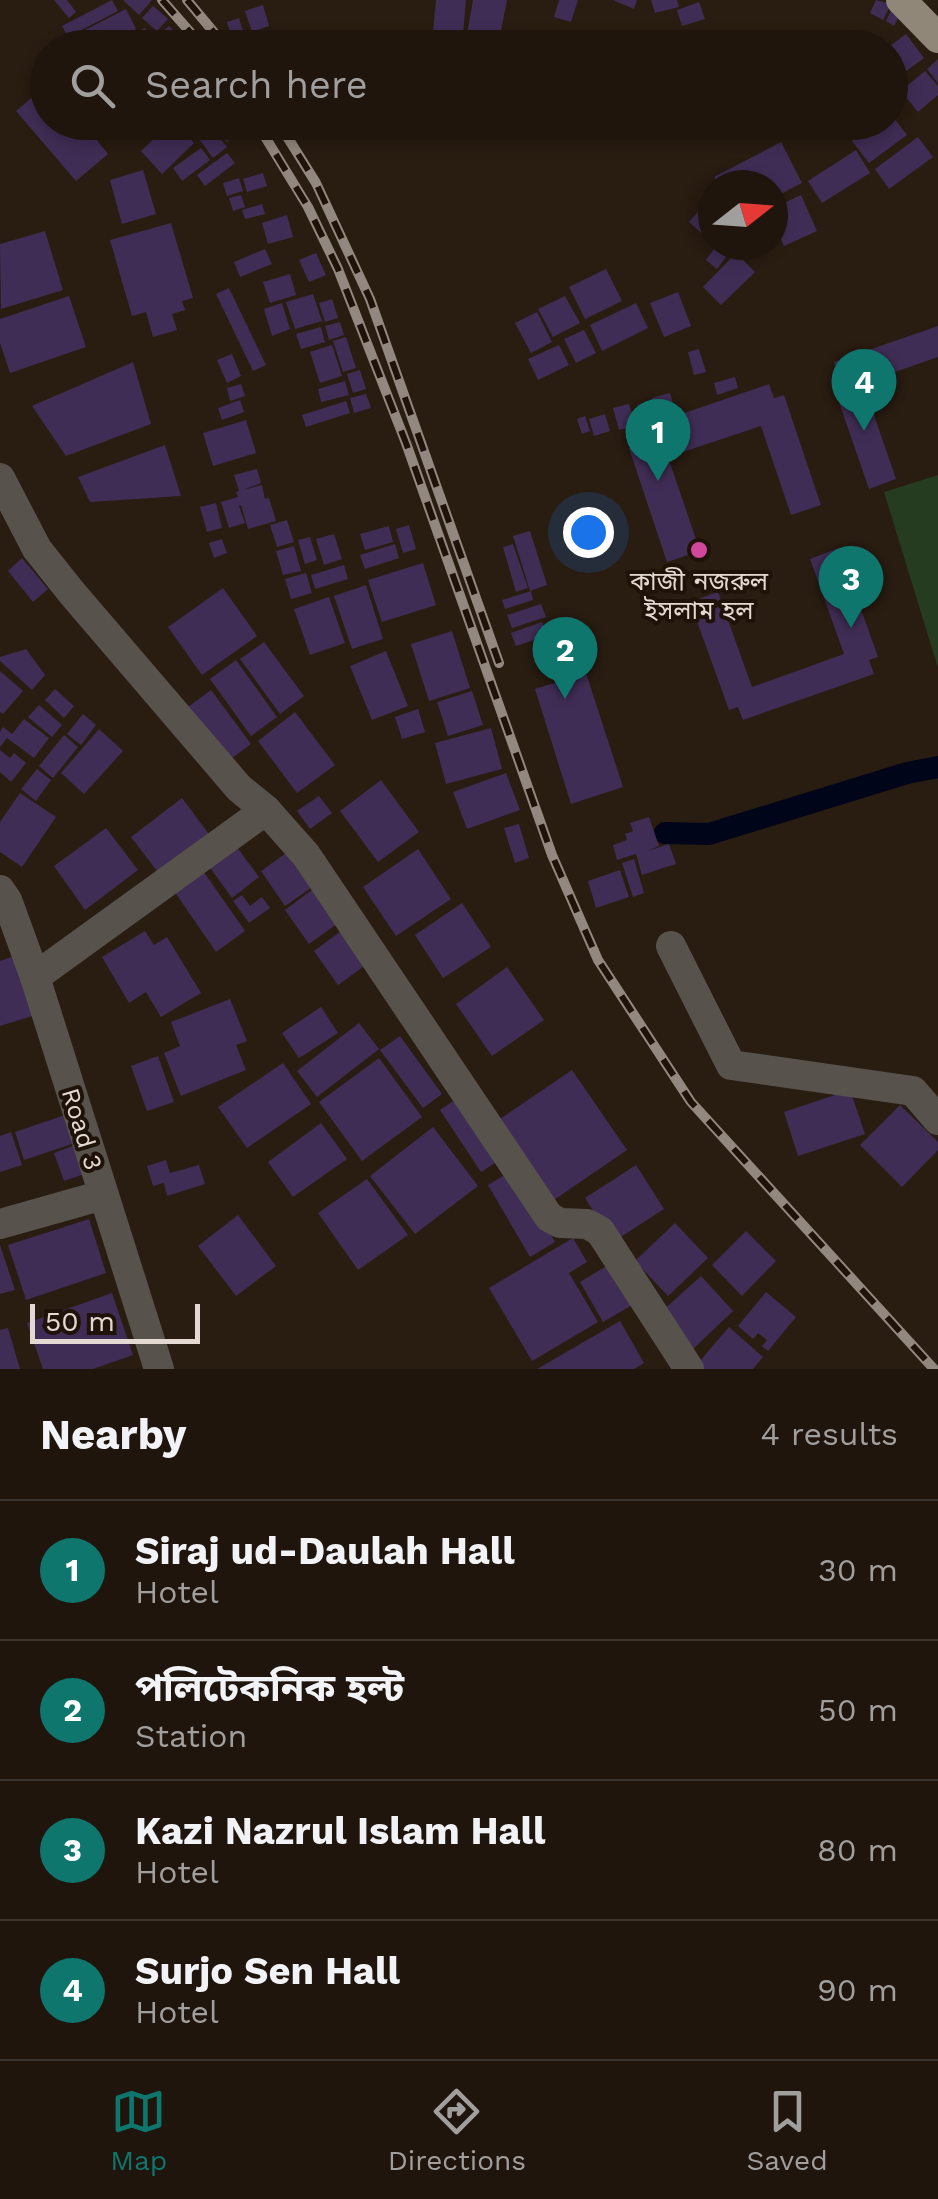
<!DOCTYPE html>
<meta charset="utf-8">
<style>
body{margin:0;font-family:"Work Sans","Noto Sans Bengali",sans-serif;background:#2c221b;color:#f1f3f6}
.compass{position:absolute;left:698px;top:170px;width:90px;height:90px;border-radius:50%;background:#1f150d;box-shadow:0 5px 15px #0003;rotate:73deg}
.scale{position:absolute;left:30px;bottom:25px;width:170px;box-sizing:border-box;padding-left:10px;border:5px solid #e3d9d2;border-top:0;font-size:28px;line-height:35px;white-space:nowrap;color:#e3d9d2;-webkit-text-stroke:8px #1f1208;paint-order:stroke}
.you{position:absolute;left:588px;top:532px;width:35px;height:35px;margin:-25px;border:8px solid #fff;border-radius:50%;background:#1a73e8;box-shadow:0 0 0 15px #1a73e833}
.badge{display:grid;place-items:center;width:65px;height:65px;border-radius:50%;background:#0f766e;color:#fff;font-size:32px;font-weight:700}
.pin{position:absolute;translate:-50% -82px;filter:drop-shadow(0 2px 5px #0008)}
.pin::after{content:'';position:absolute;top:52px;width:35px;height:30px;background:inherit;clip-path:polygon(0 0,100% 0,50% 100%)}
.list{margin:0;padding:0;list-style:none}
h2{display:flex;justify-content:space-between;align-items:center;height:130px;margin:0;padding:0 40px;font-size:42px}
h2 small{font-size:32px;font-weight:400;color:#a19f9d}
.list li{display:grid;grid-template-columns:65px 1fr auto;gap:30px;align-items:center;box-sizing:border-box;height:140px;padding:0 40px;border-top:2px solid #3c342e}
.list b{display:block;font-size:38px;white-space:nowrap}
.list p{margin:0;font-size:32px;white-space:nowrap;color:#a19f9d}
.list em{font-size:32px;font-style:normal;color:#a19f9d}
.icon{flex:none;width:55px;height:55px;fill:none;stroke:currentColor;stroke-width:2;stroke-linecap:round;stroke-linejoin:round}
.map{position:relative;flex:none;width:938px;height:1369px;overflow:hidden}
.search{position:absolute;background:#1f150d;box-shadow:0 5px 15px #0003;left:30px;right:30px;top:30px;height:110px;display:flex;align-items:center;gap:25px;box-sizing:border-box;padding:0 35px;border-radius:55px;color:#a19f9d;font-size:38px}
.sheet{height:690px;background:#1f150d}
nav{display:flex;justify-content:space-around;align-items:center;box-sizing:border-box;height:140px;border-top:2px solid #3c342e;background:#1f150d;font-size:28px;color:#a19f9d}
nav a{display:grid;justify-items:center;gap:5px}
nav .on{color:#0f766e}
.map>svg:first-child{display:block}
.green{fill:#263c20}
.lines{fill:none;stroke-linecap:round;stroke-linejoin:round}
.canal{stroke:#00051a;stroke-width:22}
.building{fill:#402d55}
.minor{stroke:#57534c;stroke-width:30}
.major{stroke:#908778;stroke-width:30}
.rail-casing{stroke:#93887f;stroke-width:10}
.rail{stroke:#1f1208;stroke-width:6;stroke-dasharray:19;stroke-linecap:butt}
.hotel-dot{fill:#d1479c;stroke:#1f1208;stroke-width:4}
.labels{text-anchor:middle;dominant-baseline:central;stroke-width:8;stroke-linejoin:round;paint-order:stroke}
.poi-label{font-size:25px;fill:#e3d9d2;stroke:#1f1208}
.street-label{font-size:25px;fill:#e3d9d2;stroke:#1f1208}
</style>
<div class="map">
<svg width="938" height="1369" viewBox="0 0 938 1369">
<rect width="100%" height="100%" fill="#291c11"/>
<!-- green -->
<path class="green" d="M938,475v193l-54,-176z"/>
<g class="lines">
<!-- canal -->
<path class="canal" d="M665,833l44,1 198,-61 31,-6"/>
</g>
<!-- building -->
<g class="building">
<path d="M54,0h13l9,12 -7,6z"/>
<path d="M112,0l6,11 -50,26 -6,-11z"/>
<path d="M123,0h29l-13,15z"/>
<path d="M436,0h30l-3,34 -30,-3z"/>
<path d="M473,0h34l-8,41 -32,-7z"/>
<path d="M559,0h19l-7,22 -17,-5z"/>
<path d="M613,0h24l-3,9z"/>
<path d="M651,0h26l2,7 -24,6z"/>
<path d="M876,0l15,4 -8,16 -13,-7z"/>
<path d="M699,2l6,17 -23,7 -5,-16z"/>
<path d="M894,4l9,4 -9,18 -8,-5z"/>
<path d="M263,5l6,21 -17,6 -7,-21z"/>
<path d="M153,6l15,13 -11,12 -15,-13z"/>
<path d="M126,9l10,20 -35,19h-10l-8,-17z"/>
<path d="M239,18l5,16 -12,4 -5,-16z"/>
<path d="M169,26l13,13 -6,6 -13,-14z"/>
<path d="M145,28l6,11 -20,9 -5,-10z"/>
<path d="M160,34l11,10 -4,4h-21z"/>
<path d="M906,34l18,24 -34,25v-37z"/>
<path d="M938,59v24l-11,-14z"/>
<path d="M925,71l13,15v9l-20,17 -17,-21z"/>
<path d="M48,84v38h34l26,32 -32,27 -60,-70z"/>
<path d="M890,113l17,22 -38,28 -17,-22 25,-19h13z"/>
<path d="M171,122h4l19,21 -32,31 -21,-23z"/>
<path d="M206,122l21,25 -14,11 -19,-26z"/>
<path d="M212,122h26l5,7 -16,13z"/>
<path d="M454,122h45v11l-45,-1z"/>
<path d="M830,122h35l-19,18z"/>
<path d="M918,137l15,20 -44,32 -14,-20z"/>
<path d="M781,142l21,41 -29,15v-13h-54l-5,-8z"/>
<path d="M201,148l9,12 -28,21 -9,-13z"/>
<path d="M856,150l14,23 -48,30 -14,-22z"/>
<path d="M227,153l8,10 -30,23 -8,-11z"/>
<path d="M143,170l13,44 -34,10 -12,-44z"/>
<path d="M263,173l4,13 -20,6 -4,-13z"/>
<path d="M239,178l4,13 -16,5 -4,-13z"/>
<path d="M241,195l4,12 -12,4 -4,-13z"/>
<path d="M713,195v33l-7,9 -17,-15z"/>
<path d="M801,195l16,36 -33,15 -11,-26v-12z"/>
<path d="M262,204l3,10 -20,5 -3,-9z"/>
<path d="M287,215l6,22 -25,7 -6,-21z"/>
<path d="M171,223l22,75 -11,3 3,9 -13,4 5,16 -24,7 -7,-25 -14,4 -22,-76z"/>
<path d="M45,231l18,59 -62,19 -1,-65z"/>
<path d="M717,245h18l-18,24 -11,-9z"/>
<path d="M265,249l7,15 -32,13 -6,-15z"/>
<path d="M316,253l10,22 -17,7 -10,-22z"/>
<path d="M736,253l19,19 -34,33 -18,-18z"/>
<path d="M606,269l16,32 -37,18 -16,-32z"/>
<path d="M290,274l6,21 -26,8 -7,-21z"/>
<path d="M229,288l37,77 -13,6 -37,-77z"/>
<path d="M678,292l13,34 -27,11 -14,-34z"/>
<path d="M313,294l9,27 -27,8 -9,-27z"/>
<path d="M69,296l17,51 -76,26 -10,-30v-24z"/>
<path d="M565,296l15,27 -27,14 -15,-28z"/>
<path d="M332,299l6,19 -13,4 -6,-19z"/>
<path d="M282,303l8,26 -18,7 -8,-27z"/>
<path d="M636,303l12,25 -46,23 -12,-26z"/>
<path d="M537,312l15,30 -21,11 -16,-30z"/>
<path d="M340,322l4,13 -15,5 -4,-14z"/>
<path d="M938,326v31l-75,26 33,96 -27,10 -38,-110 8,-2 -5,-15z"/>
<path d="M321,327l4,15 -24,7 -5,-15z"/>
<path d="M584,330l12,23 -20,10 -12,-24z"/>
<path d="M346,337l10,31 -13,4 -10,-31z"/>
<path d="M332,345l10,31 -22,7 -10,-31z"/>
<path d="M559,345l10,20 -31,15 -10,-21z"/>
<path d="M699,349l7,23 -12,3 -6,-23z"/>
<path d="M232,354l9,22 -14,7 -10,-23z"/>
<path d="M133,362l18,62 -85,32 -34,-50z"/>
<path d="M360,370l6,19 -13,4 -6,-19z"/>
<path d="M735,377l3,11 -21,7 -3,-12z"/>
<path d="M345,381l4,14 -28,7 -3,-13z"/>
<path d="M241,384l4,12 -15,5 -3,-13z"/>
<path d="M769,384l5,14 10,-3 37,110 -30,10 -30,-89 -93,31 32,94 -33,11 -38,-114 8,-3 -5,-14z"/>
<path d="M670,393l5,17 -17,5 -6,-17z"/>
<path d="M366,394l5,14 -17,5 -4,-15z"/>
<path d="M240,400l4,12 -22,8 -4,-12z"/>
<path d="M346,401l4,12 -44,14 -4,-12z"/>
<path d="M650,401l5,14 -13,5 -5,-15z"/>
<path d="M629,404l7,22 -17,4 -6,-22z"/>
<path d="M605,414l5,17 -16,5 -5,-17z"/>
<path d="M585,416l5,15 -8,3 -5,-15z"/>
<path d="M246,420l10,33 -43,13 -10,-33z"/>
<path d="M165,445l16,51 -91,6 -12,-25z"/>
<path d="M257,469l4,14 -18,7 19,-5 3,14 4,-1 7,23 -28,8 -7,-24 -2,1 6,17 -16,5 -8,-26 17,-5 -2,-5 3,-1 -5,-16z"/>
<path d="M216,503l6,25 -15,4 -7,-25z"/>
<path d="M287,520l7,22 -17,5 -7,-22z"/>
<path d="M409,525l7,24 -13,4 -7,-24z"/>
<path d="M389,526l4,16 -28,8 -5,-16z"/>
<path d="M530,531l17,54 -17,6 -17,-55z"/>
<path d="M334,534l8,25 -18,6 -8,-26z"/>
<path d="M310,537l7,23 -12,4 -7,-24z"/>
<path d="M222,539l5,14 -13,5 -5,-15z"/>
<path d="M395,544l4,14 -34,11 -5,-14z"/>
<path d="M513,544l15,44 -12,4 -13,-45z"/>
<path d="M294,546l7,25 -18,4 -7,-24z"/>
<path d="M839,548l39,109 -9,3 5,14 -131,46 -5,-13 -9,3 -39,-108 28,-10 34,95 92,-33 -34,-95z"/>
<path d="M22,558l26,31 -15,13 -25,-31z"/>
<path d="M423,563l13,42 -54,17 -14,-42z"/>
<path d="M344,565l4,14 -33,10 -4,-14z"/>
<path d="M306,573l6,20 -21,6 -6,-20z"/>
<path d="M366,585l17,54 -31,10 -18,-53z"/>
<path d="M223,588l34,48 -55,39 -34,-48z"/>
<path d="M531,591l2,9 -28,9 -3,-9z"/>
<path d="M329,597l16,46 -35,12 -16,-46z"/>
<path d="M541,604l5,13 -34,11 -5,-13z"/>
<path d="M542,622l4,14 -30,10 -5,-13z"/>
<path d="M452,631l18,57 -41,13 -18,-57z"/>
<path d="M264,642l40,54 -24,18 -40,-55z"/>
<path d="M26,649l19,26 -13,15 -32,-29v-4z"/>
<path d="M386,651l22,55 -36,14 -22,-54z"/>
<path d="M236,660l41,57 -26,19 -41,-57z"/>
<path d="M0,671l23,20 -20,23 -3,-2z"/>
<path d="M586,673l37,114 -52,17 -36,-115z"/>
<path d="M55,689l19,17 -10,12 -19,-18z"/>
<path d="M211,690l40,54 -27,20 -40,-54z"/>
<path d="M472,691l11,34 -35,11 -11,-34z"/>
<path d="M39,705l23,20 -10,12 -24,-20z"/>
<path d="M418,709l7,23 -23,7 -7,-22z"/>
<path d="M295,712l40,53 -38,28 -39,-52z"/>
<path d="M83,714l13,11 -15,20 -14,-11z"/>
<path d="M24,719l25,19 -15,20 -27,-20 -7,9v-15l3,-5 9,7z"/>
<path d="M491,728l11,41 -56,15 -11,-41z"/>
<path d="M99,729l24,22 -39,43 -23,-21z"/>
<path d="M64,735l14,12 -25,31 -14,-12z"/>
<path d="M0,750l10,8 4,-5 12,10 -15,19 -11,-10z"/>
<path d="M37,769l14,11 -15,21 -15,-12z"/>
<path d="M506,773l14,37 -53,19 -14,-37z"/>
<path d="M381,780l38,52 -41,30 -38,-51z"/>
<path d="M20,793l36,24 -34,50 -22,-15v-30z"/>
<path d="M319,796l13,17 -22,16 -13,-18z"/>
<path d="M182,798l29,39 -51,38 -29,-38z"/>
<path d="M649,817l10,29 -11,5 21,-7 7,20 -34,11 -6,-21 -19,6 -4,-15 14,-5 -2,-6 8,-3 -3,-8z"/>
<path d="M519,824l10,34 -14,5 -11,-35z"/>
<path d="M106,828l32,42 -53,40 -31,-44z"/>
<path d="M233,842l26,35 -27,21 -26,-36z"/>
<path d="M293,848l25,35 -33,23 -24,-35z"/>
<path d="M418,849l33,50 -55,37 -33,-49z"/>
<path d="M634,859l10,34 -11,4 -11,-34z"/>
<path d="M201,868l44,63 -29,21 -44,-64z"/>
<path d="M620,870l9,27 -33,11 -8,-27z"/>
<path d="M316,887l25,34 -32,23 -24,-34z"/>
<path d="M242,895l8,11 12,-9 8,11 -21,15 -16,-22z"/>
<path d="M462,903l29,44 -48,31 -28,-43z"/>
<path d="M345,928l25,34 -32,23 -24,-34z"/>
<path d="M145,931l9,14 13,-8 34,56 -40,24 -15,-25 -17,11 -27,-46z"/>
<path d="M23,953l19,60 -42,13v-65z"/>
<path d="M507,967l37,53 -52,36 -36,-52z"/>
<path d="M230,999l17,42 -11,4 10,25 -65,26 -17,-43 16,-7 -9,-24z"/>
<path d="M321,1007l17,26 -39,25 -17,-25z"/>
<path d="M359,1023l20,26 -62,48 -20,-26z"/>
<path d="M400,1036l42,58 -19,14 -43,-58z"/>
<path d="M158,1056l16,46 -27,9 -16,-45z"/>
<path d="M379,1058l43,59 -60,44 -43,-59z"/>
<path d="M283,1063l28,41 -64,44 -29,-41z"/>
<path d="M572,1070l55,80 -76,52 -54,-81z"/>
<path d="M850,1090l15,44 -67,22 -14,-44z"/>
<path d="M459,1097l42,62 -20,13 -41,-62z"/>
<path d="M900,1105l38,37v8l-36,37 -42,-42z"/>
<path d="M74,1112l10,28 -60,20 -9,-28z"/>
<path d="M321,1123l26,36 -54,38 -25,-35z"/>
<path d="M433,1127l45,59 -63,48 -45,-58z"/>
<path d="M11,1132l11,33 -22,7v-36z"/>
<path d="M83,1142l10,29 -29,10 -10,-28z"/>
<path d="M166,1160l4,13 29,-8 6,19 -38,12 -3,-13 -11,3 -6,-20z"/>
<path d="M636,1165l28,44 -51,33 -28,-44z"/>
<path d="M513,1170l42,72 -25,15 -42,-72z"/>
<path d="M367,1179l41,56 -50,35 -40,-57z"/>
<path d="M238,1215l38,51 -40,30 -38,-50z"/>
<path d="M89,1219l17,54 -80,27 -18,-55z"/>
<path d="M675,1223l33,35 -40,38 -33,-35z"/>
<path d="M746,1231l30,30 -34,35 -30,-31z"/>
<path d="M573,1238l14,24 -18,11 29,49 -66,39 -43,-73z"/>
<path d="M0,1245l15,45 -15,4z"/>
<path d="M610,1264l24,40 -31,18 -23,-40z"/>
<path d="M701,1276l32,35 -40,38 -33,-36z"/>
<path d="M766,1292l30,25 -28,34 -6,-5 5,-6 -9,-7 -5,6 -15,-13z"/>
<path d="M112,1293l21,62 -40,14h-50l-16,-46z"/>
<path d="M620,1321l24,42 -10,6h-97z"/>
<path d="M729,1327l34,30 -10,12h-60z"/>
<path d="M8,1328l12,41h-20v-39z"/>
</g>
<g class="lines">
<!-- minor -->
<g class="minor">
<path d="M0,478l37,71 35,44 167,195 27,22"/>
<path d="M0,890l7,10 28,77 124,392"/>
<path d="M671,946l60,119 182,26 25,29"/>
<path d="M35,977l231,-167 40,45 243,362 11,6 27,1 13,7 89,138"/>
<path d="M0,1224l103,-29"/>
</g>
<!-- major -->
<path class="major" d="M901,0l37,38"/>
<defs>
<g id="rail">
<path d="M162,0l42,48"/>
<path d="M187,0l40,48"/>
<path d="M256,122l52,85 30,62 68,174 146,412 46,105 93,142 243,267"/>
<path d="M278,122l38,61 54,116 129,364"/>
</g>
</defs>
<!-- rail casing -->
<use href="#rail" class="rail-casing"/>
<!-- rail -->
<use href="#rail" class="rail"/>
</g>
<!-- markers -->
<circle class="hotel-dot" cx="699" cy="550" r="10"/>
<g class="labels">
<!-- poi labels -->
<g class="poi-label">
<text x="699" y="581">কাজী নজরুল<tspan x="699" dy="29">ইসলাম হল</tspan></text>
</g>
<!-- street labels -->
<g class="street-label">
<text transform="translate(82 1129) rotate(73)">Road 3</text>
</g>
</g>
</svg>
<svg class="compass" viewBox="-18 -18 36 36"><path d="M0-13l5 13h-10z" fill="#e53935"/><path d="M0 13l5-13h-10z" fill="#a19f9d"/></svg>
<div class="scale">50 m</div>
<div class="you"></div>
<div class="pin badge" style="left:658px;top:481px">1</div>
<div class="pin badge" style="left:565px;top:699px">2</div>
<div class="pin badge" style="left:851px;top:628px">3</div>
<div class="pin badge" style="left:864px;top:431px">4</div>
<div class="search"><svg class="icon" aria-label="search" viewBox="0 0 24 24"><circle cx="10" cy="10" r="6"/><path d="M15 15l6 6"/></svg>Search here</div>
</div>
<section class="sheet">
<h2>Nearby<small>4 results</small></h2>
<ul class="list">
<li><span class="badge">1</span><div><b>Siraj ud-Daulah Hall</b><p>Hotel</p></div><em>30 m</em></li>
<li><span class="badge">2</span><div><b>পলিটেকনিক হল্ট</b><p>Station</p></div><em>50 m</em></li>
<li><span class="badge">3</span><div><b>Kazi Nazrul Islam Hall</b><p>Hotel</p></div><em>80 m</em></li>
<li><span class="badge">4</span><div><b>Surjo Sen Hall</b><p>Hotel</p></div><em>90 m</em></li>
</ul>
</section>
<nav>
<a class="on"><svg class="icon" aria-label="map" viewBox="0 0 24 24"><path d="M3 6l6-2 6 2 6-2v14l-6 2-6-2-6 2zM9 4v14M15 6v14"/></svg>Map</a>
<a><svg class="icon" aria-label="directions" viewBox="0 0 24 24"><path d="M12 3l9 9-9 9-9-9zM9 14v-3h6M13 9l2 2-2 2"/></svg>Directions</a>
<a><svg class="icon" aria-label="saved" viewBox="0 0 24 24"><path d="M7 4h10v16l-5-4-5 4z"/></svg>Saved</a>
</nav>
